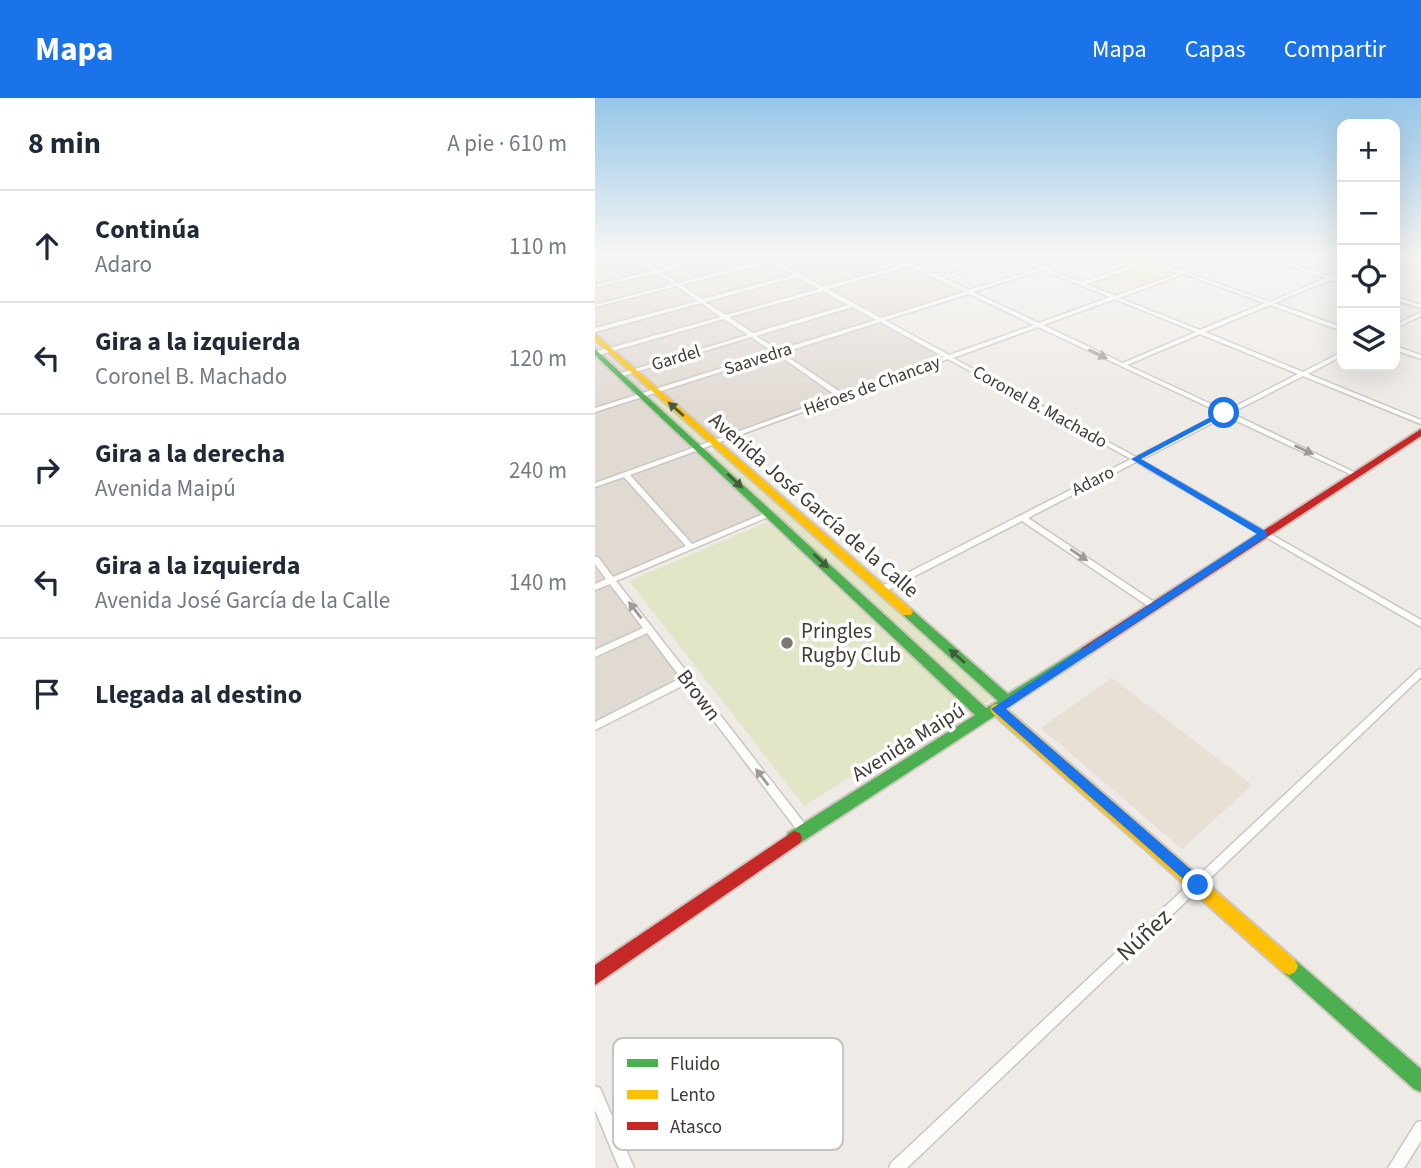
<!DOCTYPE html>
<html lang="es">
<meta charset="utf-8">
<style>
body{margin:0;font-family:"Source Sans 3",sans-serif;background:#f2f2f3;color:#1f2937}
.controls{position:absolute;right:21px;top:21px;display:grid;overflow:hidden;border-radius:14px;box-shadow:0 7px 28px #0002}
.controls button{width:63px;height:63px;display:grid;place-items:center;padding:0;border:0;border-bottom:2px solid #e0e1e3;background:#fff;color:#1f2937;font:35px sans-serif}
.stop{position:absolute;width:21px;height:21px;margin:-16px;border:5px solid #1a73e8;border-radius:50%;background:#fff}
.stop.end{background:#1a73e8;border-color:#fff;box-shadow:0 2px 7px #0008}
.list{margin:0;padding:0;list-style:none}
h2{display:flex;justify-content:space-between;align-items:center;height:91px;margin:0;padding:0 28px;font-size:30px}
h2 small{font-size:23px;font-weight:400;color:#747a83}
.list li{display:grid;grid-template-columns:46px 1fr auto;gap:21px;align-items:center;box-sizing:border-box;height:112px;padding:0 28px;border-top:2px solid #e0e1e3}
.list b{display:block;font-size:26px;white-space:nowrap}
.list p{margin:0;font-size:23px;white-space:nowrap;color:#747a83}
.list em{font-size:23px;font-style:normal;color:#747a83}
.icon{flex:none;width:38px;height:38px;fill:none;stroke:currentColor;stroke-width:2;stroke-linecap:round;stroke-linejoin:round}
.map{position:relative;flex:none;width:826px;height:1070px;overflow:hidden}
header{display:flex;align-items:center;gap:42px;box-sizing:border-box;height:98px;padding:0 35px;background:#1a73e8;color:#fff}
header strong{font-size:33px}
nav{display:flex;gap:38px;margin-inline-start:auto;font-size:24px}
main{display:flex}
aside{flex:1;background:#fff}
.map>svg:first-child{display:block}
.residential{fill:#e1dad3}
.education{fill:#e8dfd5}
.green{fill:#e2e6c7}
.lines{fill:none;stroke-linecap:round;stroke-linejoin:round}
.street-casing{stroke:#cac6c2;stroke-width:3}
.fast-casing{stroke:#cec6bf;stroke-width:4}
.slow-casing{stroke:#cec6bf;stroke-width:4}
.jam-casing{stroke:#cec6bf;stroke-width:4}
.street{fill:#fcfcfb;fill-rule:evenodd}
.fast{fill:#4caf50;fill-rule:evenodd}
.slow{fill:#ffc107;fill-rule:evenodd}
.jam{fill:#c62828;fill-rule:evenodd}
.oneway{fill:#9f9a98}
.oneway2{fill:#455c3c}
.route{fill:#1a73e8}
.poi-dot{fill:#7e7772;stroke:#fff;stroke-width:2.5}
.labels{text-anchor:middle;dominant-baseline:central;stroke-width:7;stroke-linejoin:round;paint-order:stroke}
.far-street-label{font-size:18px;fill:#423934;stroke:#fff}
.street-label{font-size:21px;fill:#423934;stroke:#fff}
.poi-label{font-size:21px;fill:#423934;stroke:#fff;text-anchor:start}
.near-street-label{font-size:24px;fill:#423934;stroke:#fff}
.key{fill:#fff;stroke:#c6c4c2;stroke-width:2}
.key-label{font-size:19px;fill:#423934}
</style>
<header>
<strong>Mapa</strong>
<nav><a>Mapa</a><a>Capas</a><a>Compartir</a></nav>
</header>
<main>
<aside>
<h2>8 min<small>A pie · 610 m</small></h2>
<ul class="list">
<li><svg class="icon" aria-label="ahead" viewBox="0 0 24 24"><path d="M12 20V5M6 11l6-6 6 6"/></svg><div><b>Continúa</b><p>Adaro</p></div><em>110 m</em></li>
<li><svg class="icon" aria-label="left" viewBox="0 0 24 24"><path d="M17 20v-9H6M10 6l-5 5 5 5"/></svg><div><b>Gira a la izquierda</b><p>Coronel B. Machado</p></div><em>120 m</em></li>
<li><svg class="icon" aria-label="right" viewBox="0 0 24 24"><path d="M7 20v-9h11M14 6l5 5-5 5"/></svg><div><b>Gira a la derecha</b><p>Avenida Maipú</p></div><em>240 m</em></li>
<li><svg class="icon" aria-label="left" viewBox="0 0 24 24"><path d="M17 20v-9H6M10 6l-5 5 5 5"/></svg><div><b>Gira a la izquierda</b><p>Avenida José García de la Calle</p></div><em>140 m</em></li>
<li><svg class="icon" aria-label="arrive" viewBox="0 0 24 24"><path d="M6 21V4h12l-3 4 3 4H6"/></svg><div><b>Llegada al destino</b></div></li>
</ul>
</aside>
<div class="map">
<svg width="826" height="1070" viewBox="0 0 826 1070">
<rect width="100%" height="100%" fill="#eeeae6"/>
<!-- residential -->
<path class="residential" d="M0,159h341l-24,7 58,28 -88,28 67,38 -249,90 71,66 -159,66 76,99 -93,47z"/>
<!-- education -->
<path class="education" d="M517,580l140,107 -70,64 -141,-121z"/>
<!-- green -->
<g class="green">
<path d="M555,165l28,10 -63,23 -28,-12z"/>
<path d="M63,299l51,45 -8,3 -50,-46z"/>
<path d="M122,351l276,249 -9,6 -275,-252z"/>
<path d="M172,424l196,183 -159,101 -175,-225z"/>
</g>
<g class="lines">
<defs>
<g id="street">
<path d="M37,159h9l17,13 51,-13h9l-57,15 17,11 90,-23 -5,-3h6l3,2 16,-2 -12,4 48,26 82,-23 -13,-7h6l12,6 19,-6h8l-24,8 26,12 67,-20h13l24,10 30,-10h8l-34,12 33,13 65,-21 -8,-4c15,0 36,15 48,13 15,-2 28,-13 43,-13l-41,16 82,29 56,-24 -62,-21h8l58,19 12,-4v3l-8,3 8,3v2l-12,-3 -56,23 68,24v4l-72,-26 -65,27 98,40 39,-20v4l-34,18 113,46v4l-118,-48 -72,37 125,60v2h-4l-126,-59 -85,44 280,160v7l-285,-165 -108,56 129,86 1,2 -1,2h-6l-129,-87 -138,71h-6l-1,-2 1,-2 253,-129 -183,-100 -318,116 62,69 76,-32h3l4,2 -159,67 192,247 2,3 -2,3 -4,2 -4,-2 -114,-150 -91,46v-8l86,-44 -34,-45 -52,24v-7l48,-22 -33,-44 -15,6v-6l11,-5 -11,-15v-7h3l15,20 73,-31 -62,-69 -29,10v-4l242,-87 -60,-42 -182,58v-4l178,-56 -22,-15 -129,39h-4v-2l130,-39 -24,-16 -129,37v-4l126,-35 -20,-14 -106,29v-4l103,-27 -21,-15 -82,21v-2l79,-21 -18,-11 -61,14v-2l58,-14 -17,-12 -41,10v-2zM419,160l25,10 -70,22 -25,-12zM176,164l23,13 -92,24 -21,-14zM556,164l28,11 -64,23 -29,-12zM315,168l55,26 -84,26 -53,-29zM448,172l67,27 -71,26 -66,-31zM589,176l81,29 -65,27 -81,-32zM202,179l22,12 -93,26 -21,-13zM228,193l25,14 -95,28 -24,-16zM374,196l65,31 -85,30 -64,-35zM520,201l81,33 -73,31 -80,-38zM257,209l24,13 -98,30 -22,-14zM285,224l64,35 -101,37 -61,-41zM443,229l183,86 -85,44 -183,-99zM605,236l98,40 -72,37 -99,-46z"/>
<path d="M800,159h6l20,7v2z"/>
<path d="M800,199l26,8v3l-26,-8z"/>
<path d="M826,214v4l-26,12v-3z"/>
<path d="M800,248l26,9v4l-26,-9z"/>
<path d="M826,571v8l-514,491h-18l2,-5 527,-493z"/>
<path d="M0,988l5,2 34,80h-15l-24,-58z"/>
<path d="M826,1023v20l-17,27h-16l28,-45z"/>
</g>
<g id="fast">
<path d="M0,251l391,359 12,-7 -95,-86 -2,-3 2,-3h8l97,85 75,-47h8l2,3 -2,3 -291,190 -6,2 -6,-2 -2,-5 2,-5 187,-118 -380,-360z"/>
<path d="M694,859l6,3 126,109v23l-7,-3 -131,-117 -3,-6 3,-6z"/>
</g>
<g id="slow">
<path d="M0,236l316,275 2,3 -2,3h-8l-308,-275z"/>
<path d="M402,606l5,1 293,255 3,6 -3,6 -6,3 -6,-3 -291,-259 -2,-4 2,-4z"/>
</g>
<g id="jam">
<path d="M826,331v7l-330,217h-8l-2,-3 2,-3z"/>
<path d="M199,733l6,2 2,5 -2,5 -205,142v-20z"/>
</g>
</defs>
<!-- street casing -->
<use href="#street" class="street-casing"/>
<!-- fast casing -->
<use href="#fast" class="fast-casing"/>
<!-- slow casing -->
<use href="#slow" class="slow-casing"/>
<!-- jam casing -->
<use href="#jam" class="jam-casing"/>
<!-- street -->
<use href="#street" class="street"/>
<!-- fast -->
<use href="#fast" class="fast"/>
<!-- slow -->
<use href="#slow" class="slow"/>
<!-- jam -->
<use href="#jam" class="jam"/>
</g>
<!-- one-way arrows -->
<defs><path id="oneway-solid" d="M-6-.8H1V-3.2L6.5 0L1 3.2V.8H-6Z" transform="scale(1.75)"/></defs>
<g class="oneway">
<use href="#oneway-solid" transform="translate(503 256) rotate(26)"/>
<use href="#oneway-solid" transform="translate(709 352) rotate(25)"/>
<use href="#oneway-solid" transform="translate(484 457) rotate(34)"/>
<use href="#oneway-solid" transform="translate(40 512) rotate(-128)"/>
<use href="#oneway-solid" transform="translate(167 679) rotate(-127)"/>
</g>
<g class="oneway2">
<use href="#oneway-solid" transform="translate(81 311) rotate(-138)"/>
<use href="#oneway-solid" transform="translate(140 383) rotate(43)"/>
<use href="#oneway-solid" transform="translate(226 463) rotate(43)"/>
<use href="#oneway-solid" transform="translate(362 558) rotate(-139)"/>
</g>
<!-- sky -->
<linearGradient id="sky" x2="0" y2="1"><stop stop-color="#95c6e9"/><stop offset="0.51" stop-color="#f7f6f4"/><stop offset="1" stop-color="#f7f6f4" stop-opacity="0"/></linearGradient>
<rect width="826" height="309" fill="url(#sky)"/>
<!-- route -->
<path class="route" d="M627,313l6,2 -87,46 126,73v4l-261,173 197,171 2,5 -2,5 -5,2 -207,-183 266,-175 -126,-75z"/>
<!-- markers -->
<circle class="poi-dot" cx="192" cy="545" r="7"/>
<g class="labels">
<!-- far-street labels -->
<g class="far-street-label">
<text transform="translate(81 260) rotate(-17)">Gardel</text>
<text transform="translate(163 261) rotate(-18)">Saavedra</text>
<text transform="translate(277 288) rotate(-20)">Héroes de Chancay</text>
<text transform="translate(445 309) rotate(29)">Coronel B. Machado</text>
<text transform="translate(498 383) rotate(-27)">Adaro</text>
</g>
<!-- street labels -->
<g class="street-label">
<text transform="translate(219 407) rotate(41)">Avenida José García de la Calle</text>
<text transform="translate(104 597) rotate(53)">Brown</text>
<text transform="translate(313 644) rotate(-32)">Avenida Maipú</text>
</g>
<!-- poi labels -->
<g class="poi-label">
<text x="206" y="533">Pringles<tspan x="206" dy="24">Rugby Club</tspan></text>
</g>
<!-- near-street labels -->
<g class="near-street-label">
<text transform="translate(549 837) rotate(-43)">Núñez</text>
</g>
</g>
<!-- legend -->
<rect x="18" y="940" width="230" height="112" rx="10" class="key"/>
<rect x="32" y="961" width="31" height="8" fill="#4caf50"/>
<rect x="32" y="992" width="31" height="9" fill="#ffc107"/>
<rect x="32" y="1024" width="31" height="8" fill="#c62828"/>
<g class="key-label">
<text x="75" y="972">Fluido</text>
<text x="75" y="1003">Lento</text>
<text x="75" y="1035">Atasco</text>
</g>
</svg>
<div class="controls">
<button>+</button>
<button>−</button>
<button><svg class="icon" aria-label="locate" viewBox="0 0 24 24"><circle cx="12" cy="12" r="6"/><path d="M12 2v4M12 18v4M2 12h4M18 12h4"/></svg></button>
<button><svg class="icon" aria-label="layers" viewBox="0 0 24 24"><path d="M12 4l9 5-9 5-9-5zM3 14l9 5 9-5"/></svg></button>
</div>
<div class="stop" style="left:629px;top:315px"></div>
<div class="stop end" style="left:603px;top:787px"></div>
</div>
</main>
